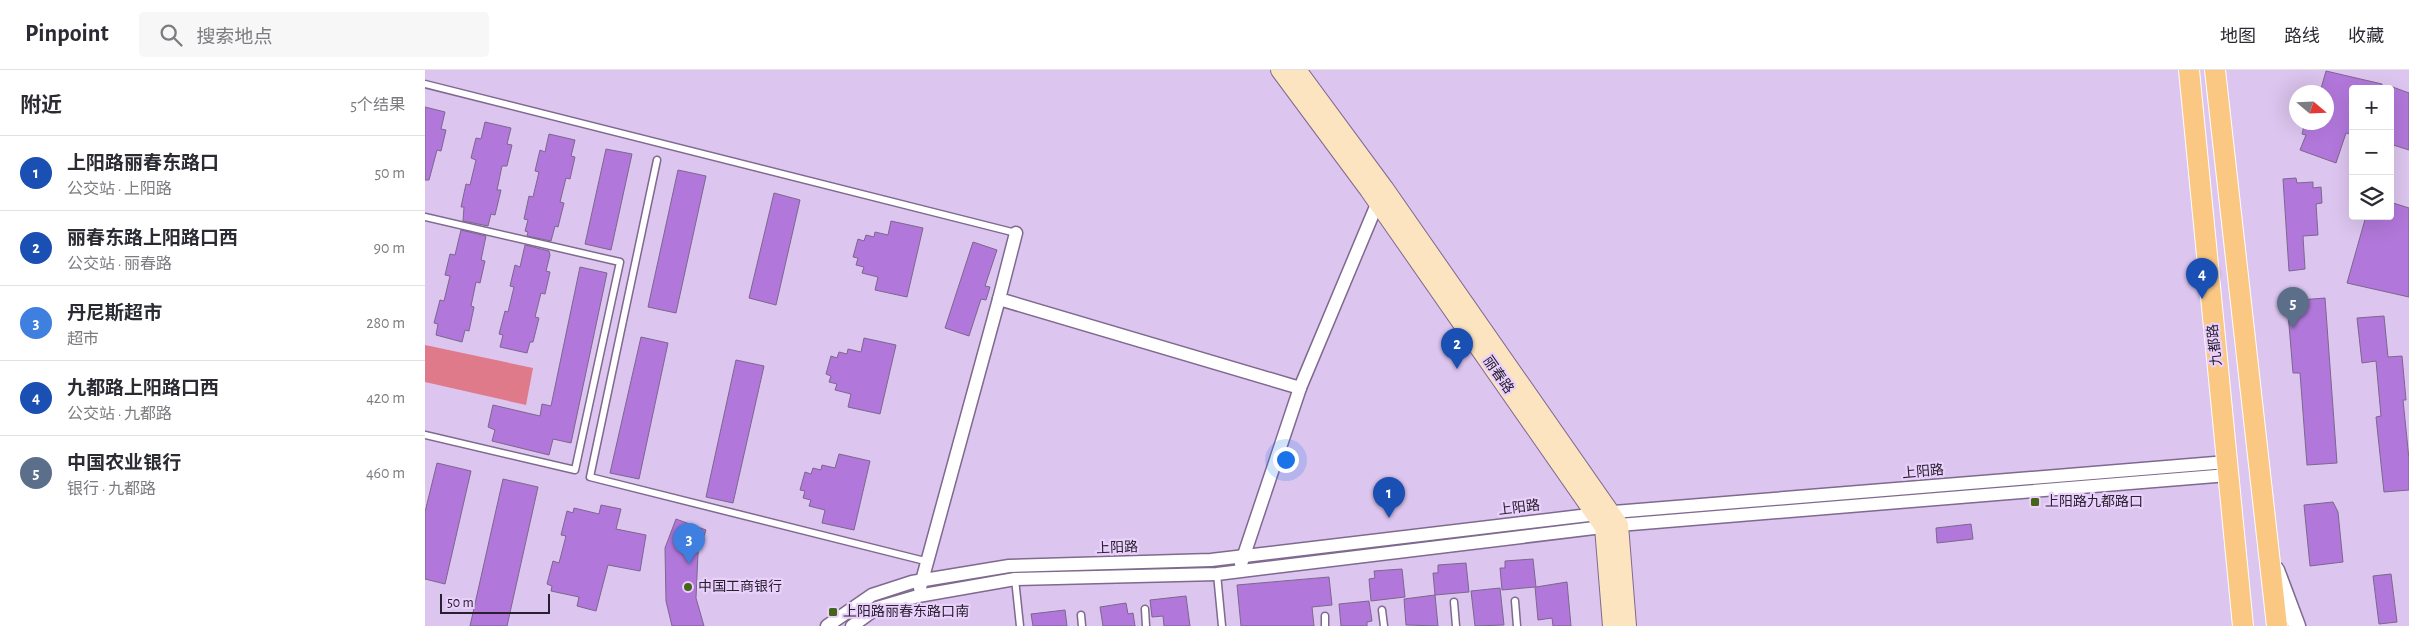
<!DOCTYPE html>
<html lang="zh">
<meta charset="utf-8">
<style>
body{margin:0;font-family:"Alegreya Sans","Noto Sans SC",sans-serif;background:#f7f7f7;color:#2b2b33}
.controls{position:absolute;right:15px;top:15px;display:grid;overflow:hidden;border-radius:5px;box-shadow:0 5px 20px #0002}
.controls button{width:45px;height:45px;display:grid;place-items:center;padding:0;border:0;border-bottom:1px solid #e1e1e2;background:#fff;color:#2b2b33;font:25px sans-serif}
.compass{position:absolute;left:1864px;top:15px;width:45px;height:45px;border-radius:50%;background:#fff;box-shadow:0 5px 20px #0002;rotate:109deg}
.scale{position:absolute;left:15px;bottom:12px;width:110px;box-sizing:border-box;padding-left:5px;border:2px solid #29202f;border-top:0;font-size:14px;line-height:18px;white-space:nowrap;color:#29202f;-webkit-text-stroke:4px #e9d1fc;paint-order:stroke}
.you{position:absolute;left:860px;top:389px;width:18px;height:18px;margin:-12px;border:4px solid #fff;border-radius:50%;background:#1a73e8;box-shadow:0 0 0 8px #1a73e833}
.badge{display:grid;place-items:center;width:32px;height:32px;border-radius:50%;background:#45651b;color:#fff;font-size:16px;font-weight:700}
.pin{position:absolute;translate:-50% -41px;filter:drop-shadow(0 1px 2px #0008)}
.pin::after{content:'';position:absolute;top:26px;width:18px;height:15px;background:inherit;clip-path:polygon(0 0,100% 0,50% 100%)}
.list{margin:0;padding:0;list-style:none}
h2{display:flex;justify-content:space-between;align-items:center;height:65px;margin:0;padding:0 20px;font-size:21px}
h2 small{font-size:16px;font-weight:400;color:#7c7c81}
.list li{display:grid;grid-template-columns:32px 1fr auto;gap:15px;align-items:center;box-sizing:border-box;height:75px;padding:0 20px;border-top:1px solid #e1e1e2}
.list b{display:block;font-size:19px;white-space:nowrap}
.list p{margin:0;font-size:16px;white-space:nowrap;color:#7c7c81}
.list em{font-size:16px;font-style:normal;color:#7c7c81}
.icon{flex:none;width:28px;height:28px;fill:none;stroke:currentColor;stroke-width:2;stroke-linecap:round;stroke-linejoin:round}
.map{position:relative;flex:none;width:1984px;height:556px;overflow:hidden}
header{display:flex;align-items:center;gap:30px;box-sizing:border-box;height:70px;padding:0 25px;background:#fff;border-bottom:1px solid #e1e1e2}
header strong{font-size:24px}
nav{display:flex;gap:28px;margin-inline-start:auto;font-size:18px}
.search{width:350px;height:45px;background:#f7f7f7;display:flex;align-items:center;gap:12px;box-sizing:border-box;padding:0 18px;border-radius:5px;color:#7c7c81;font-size:19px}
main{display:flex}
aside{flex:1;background:#fff}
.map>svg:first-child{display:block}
.green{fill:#df7a8b}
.building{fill:#b177da;stroke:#7c678c}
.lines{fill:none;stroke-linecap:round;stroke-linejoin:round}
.service-casing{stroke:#7f698f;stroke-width:9}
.minor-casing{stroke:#7f698f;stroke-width:15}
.tertiary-casing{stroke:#7f698f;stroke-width:19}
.secondary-casing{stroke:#7f698f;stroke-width:20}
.primary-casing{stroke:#fff;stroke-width:22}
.service{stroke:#fff;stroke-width:6}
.minor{stroke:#fff;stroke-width:12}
.tertiary{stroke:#fff;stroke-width:16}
.secondary{stroke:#fce4c1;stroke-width:18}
.primary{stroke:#fac883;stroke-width:20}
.poi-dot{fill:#45651b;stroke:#e9d1fc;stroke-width:2}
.labels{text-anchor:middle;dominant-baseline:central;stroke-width:4.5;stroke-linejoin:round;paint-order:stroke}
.street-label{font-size:14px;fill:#29202f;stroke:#e9d1fc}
.poi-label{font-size:14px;fill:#29202f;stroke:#e9d1fc;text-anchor:start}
</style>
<header>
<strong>Pinpoint</strong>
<div class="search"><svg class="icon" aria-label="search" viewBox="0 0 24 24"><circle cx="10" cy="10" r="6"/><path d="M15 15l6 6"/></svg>搜索地点</div>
<nav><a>地图</a><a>路线</a><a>收藏</a></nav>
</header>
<main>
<aside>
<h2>附近<small>5个结果</small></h2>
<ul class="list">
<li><span class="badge" style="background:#1a4fb4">1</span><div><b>上阳路丽春东路口</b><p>公交站 · 上阳路</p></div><em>50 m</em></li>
<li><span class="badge" style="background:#1a4fb4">2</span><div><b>丽春东路上阳路口西</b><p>公交站 · 丽春路</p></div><em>90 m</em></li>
<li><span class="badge" style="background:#3f7fe0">3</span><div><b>丹尼斯超市</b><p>超市</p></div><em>280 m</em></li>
<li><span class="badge" style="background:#1a4fb4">4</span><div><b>九都路上阳路口西</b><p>公交站 · 九都路</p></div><em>420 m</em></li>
<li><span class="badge" style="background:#5c6f8a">5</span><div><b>中国农业银行</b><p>银行 · 九都路</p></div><em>460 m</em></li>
</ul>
</aside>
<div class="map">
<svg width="1984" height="556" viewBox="0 0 1984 556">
<rect width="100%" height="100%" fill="#dcc5ee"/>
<!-- green -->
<path class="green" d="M0,275l108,23 -7,37 -101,-23z"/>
<!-- building -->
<g class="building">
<path d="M1901,1l56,13v5h-29v46l-7,-2 -10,30 -36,-13 6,-15 -4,-1 3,-12h22v-30h-7z"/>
<path d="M1965,16l19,7v57l-19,-6z"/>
<path d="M0,37l20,5 -4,17 5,1 -5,21 -4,-1 -8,30h-4z"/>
<path d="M60,52l26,6 -4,16 5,1 -5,21h-5l-5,24h4l-6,25 -4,-1 -3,12 -25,-5 1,-14h-3l5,-23 4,1 6,-25 -5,-2 5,-20 5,1z"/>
<path d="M124,64l26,6 -4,16 4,1 -5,22 -4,-1 -6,24 4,1 -6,24 -3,-1 -4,15 -24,-5 1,-4 -3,-1 3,-11 -4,-1 5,-23 4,1 6,-25 -4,-1 5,-21 5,2z"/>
<path d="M181,79l26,5 -21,96 -26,-6z"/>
<path d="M253,100l28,6 -30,137 -28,-6z"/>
<path d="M1871,108l1,5 16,-1v6l8,-1 1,16 -6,1 2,31 -15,1 2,33 -16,2 -6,-92z"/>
<path d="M349,123l26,7 -24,105 -27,-7z"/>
<path d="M1965,132l19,6v89l-62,-14 19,-67h24z"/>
<path d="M466,151l32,7 -16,69 -32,-7 3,-13 -16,-4 2,-6 -8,-2 2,-7 -5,-1 5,-18 6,2 2,-6 8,2 1,-5 13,3z"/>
<path d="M36,160l25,6 -5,24 4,1 -5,22 -4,-1 -5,24 3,1 -5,24 -4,-1 -3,12 -26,-7 2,-11 -4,-1 6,-23 4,1 6,-25 -5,-1 5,-21 5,1z"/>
<path d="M548,172l24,8 -12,36 5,1 -4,13 -5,-1 -12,37 -24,-8z"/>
<path d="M100,175l24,6 1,4 -4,16 4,1 -5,22 -4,-1 -6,24 4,1 -6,24h-3l-3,11 -27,-6 3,-12 -4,-1 6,-23 3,1 6,-25 -4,-1 5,-21 5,2z"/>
<path d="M155,197l27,6 -36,170 -18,-4 -4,16 -57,-14 3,-11 -7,-3 5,-22 47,11 2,-12 9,2z"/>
<path d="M1900,228l12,165 -30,2 -7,-92h-7l-6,-72z"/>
<path d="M1959,246l4,41 14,-1 4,44h-3l6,59v31l-25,2 -8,-75 5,-1 -5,-55 -14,2 -5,-45z"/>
<path d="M216,267l27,6 -29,136 -29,-6z"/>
<path d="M439,268l32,7 -16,69 -32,-7 3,-13 -16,-4 2,-6 -8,-2 2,-6 -5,-2 5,-18 6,2 2,-6 8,2 1,-5 13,3z"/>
<path d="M311,290l28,6 -31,137 -27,-6z"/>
<path d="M414,384l31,7 -16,69 -32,-7 3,-13 -16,-4 2,-6 -8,-2 2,-7 -5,-1 5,-18 6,2 2,-6 8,2 1,-5 13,3z"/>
<path d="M12,393l34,8 -26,113 -20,-5v-67z"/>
<path d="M78,409l35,8 -31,139h-37z"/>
<path d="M1908,432l5,10 5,50 -33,4 -6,-61z"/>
<path d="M176,435l20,4 -5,20 30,6 -6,36 -32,-6 -12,46 -19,-5 2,-9 -28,-6 1,-5 -5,-2 6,-23 6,2 7,-27 -5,-1 6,-24 6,2 1,-5 25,6z"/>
<path d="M251,449l30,11 -8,23 -2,45 8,28h-32l-6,-25 -1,-53z"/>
<path d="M1546,454l2,15 -36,4 -1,-15z"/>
<path d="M1108,489l3,28 31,-5 4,44h-18l-1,-8 -14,2 -3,-33 -33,3 -2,-22h5v-7z"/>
<path d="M1041,493l3,29 -34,3 -2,-22h5v-8z"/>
<path d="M977,499l3,28 -34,4 -2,-22 6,-1 -1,-7z"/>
<path d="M1966,504l6,48 -18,2 -6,-48z"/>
<path d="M904,507l3,28 -20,2 2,19h-73l-4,-41z"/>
<path d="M1075,518l4,37 -29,1 -4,-35z"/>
<path d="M1010,525l3,31 -32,-1 -2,-26z"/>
<path d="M761,526l4,30h-26l-1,-10 -11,1 -2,-17z"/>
<path d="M944,531l3,20 -5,1v4h-26l-2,-22z"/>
<path d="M701,533l2,11 5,-1 2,13h-32l-3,-19z"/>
<path d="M640,540l2,16h-34l-2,-12z"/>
</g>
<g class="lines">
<defs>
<g id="service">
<path d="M0,14l591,149"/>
<path d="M232,90l-67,317 335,84"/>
<path d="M0,147l195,45 -45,208 -150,-35"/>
<path d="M792,504l5,52"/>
<path d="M590,509l5,47"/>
<path d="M1090,531l2,25"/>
<path d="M1029,532l2,24"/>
<path d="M720,539l1,17"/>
<path d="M957,540l2,16"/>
<path d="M656,545l1,11"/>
<path d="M900,556v-10"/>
</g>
<g id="minor">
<path d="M591,163l-17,66 301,89"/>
<path d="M816,494l59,-176 80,-191"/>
<path d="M495,518l79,-289"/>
<path d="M402,556l45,-31 40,-13 97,-16 202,-6 403,-48 613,-50"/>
<path d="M427,556l25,-18 41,-12 97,-17 202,-5 402,-49 609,-50"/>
</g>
<path id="tertiary" d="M1851,500l21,56"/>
<g id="secondary">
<path d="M855,0l89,120 235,337 8,99"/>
<path d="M872,0l87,118 235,337 8,101"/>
</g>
<g id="primary">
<path d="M1764,0l54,556"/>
<path d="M1790,0l62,556"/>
</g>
</defs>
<!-- service casing -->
<use href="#service" class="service-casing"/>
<!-- minor casing -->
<use href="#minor" class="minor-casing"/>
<!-- tertiary casing -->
<use href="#tertiary" class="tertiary-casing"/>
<!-- secondary casing -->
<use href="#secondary" class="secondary-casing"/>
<!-- primary casing -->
<use href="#primary" class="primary-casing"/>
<!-- service -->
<use href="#service" class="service"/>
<!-- minor -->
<use href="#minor" class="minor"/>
<!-- tertiary -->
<use href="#tertiary" class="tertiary"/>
<!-- secondary -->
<use href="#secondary" class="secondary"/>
<!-- primary -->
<use href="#primary" class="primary"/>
</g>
<!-- markers -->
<g class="poi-dot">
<rect x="1605" y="427" width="10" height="10" rx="2.5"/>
<circle cx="263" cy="517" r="5"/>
<rect x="403" y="537" width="10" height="10" rx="2.5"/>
</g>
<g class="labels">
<!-- street labels -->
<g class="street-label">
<text transform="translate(1790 275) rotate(-96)">九都路</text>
<text transform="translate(1073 305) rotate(55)">丽春路</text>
<text transform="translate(1498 402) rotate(-5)">上阳路</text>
<text transform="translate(1094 438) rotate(-7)">上阳路</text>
<text transform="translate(692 478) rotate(-2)">上阳路</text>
</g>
<!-- poi labels -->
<g class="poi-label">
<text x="1620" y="432">上阳路九都路口</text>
<text x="273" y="517">中国工商银行</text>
<text x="418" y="542">上阳路丽春东路口南</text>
</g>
</g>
</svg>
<div class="controls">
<button>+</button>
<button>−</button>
<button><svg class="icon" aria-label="layers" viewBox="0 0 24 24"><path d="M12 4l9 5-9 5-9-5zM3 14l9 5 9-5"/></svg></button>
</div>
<svg class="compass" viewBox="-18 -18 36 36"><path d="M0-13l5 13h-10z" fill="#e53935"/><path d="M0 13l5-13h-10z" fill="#7c7c81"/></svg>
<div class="scale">50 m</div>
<div class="you"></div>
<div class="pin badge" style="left:964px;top:448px;background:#1a4fb4">1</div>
<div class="pin badge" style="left:1032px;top:299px;background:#1a4fb4">2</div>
<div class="pin badge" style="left:264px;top:494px;background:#3f7fe0">3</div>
<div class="pin badge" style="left:1777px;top:229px;background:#1a4fb4">4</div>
<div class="pin badge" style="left:1868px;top:258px;background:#5c6f8a">5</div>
</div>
</main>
